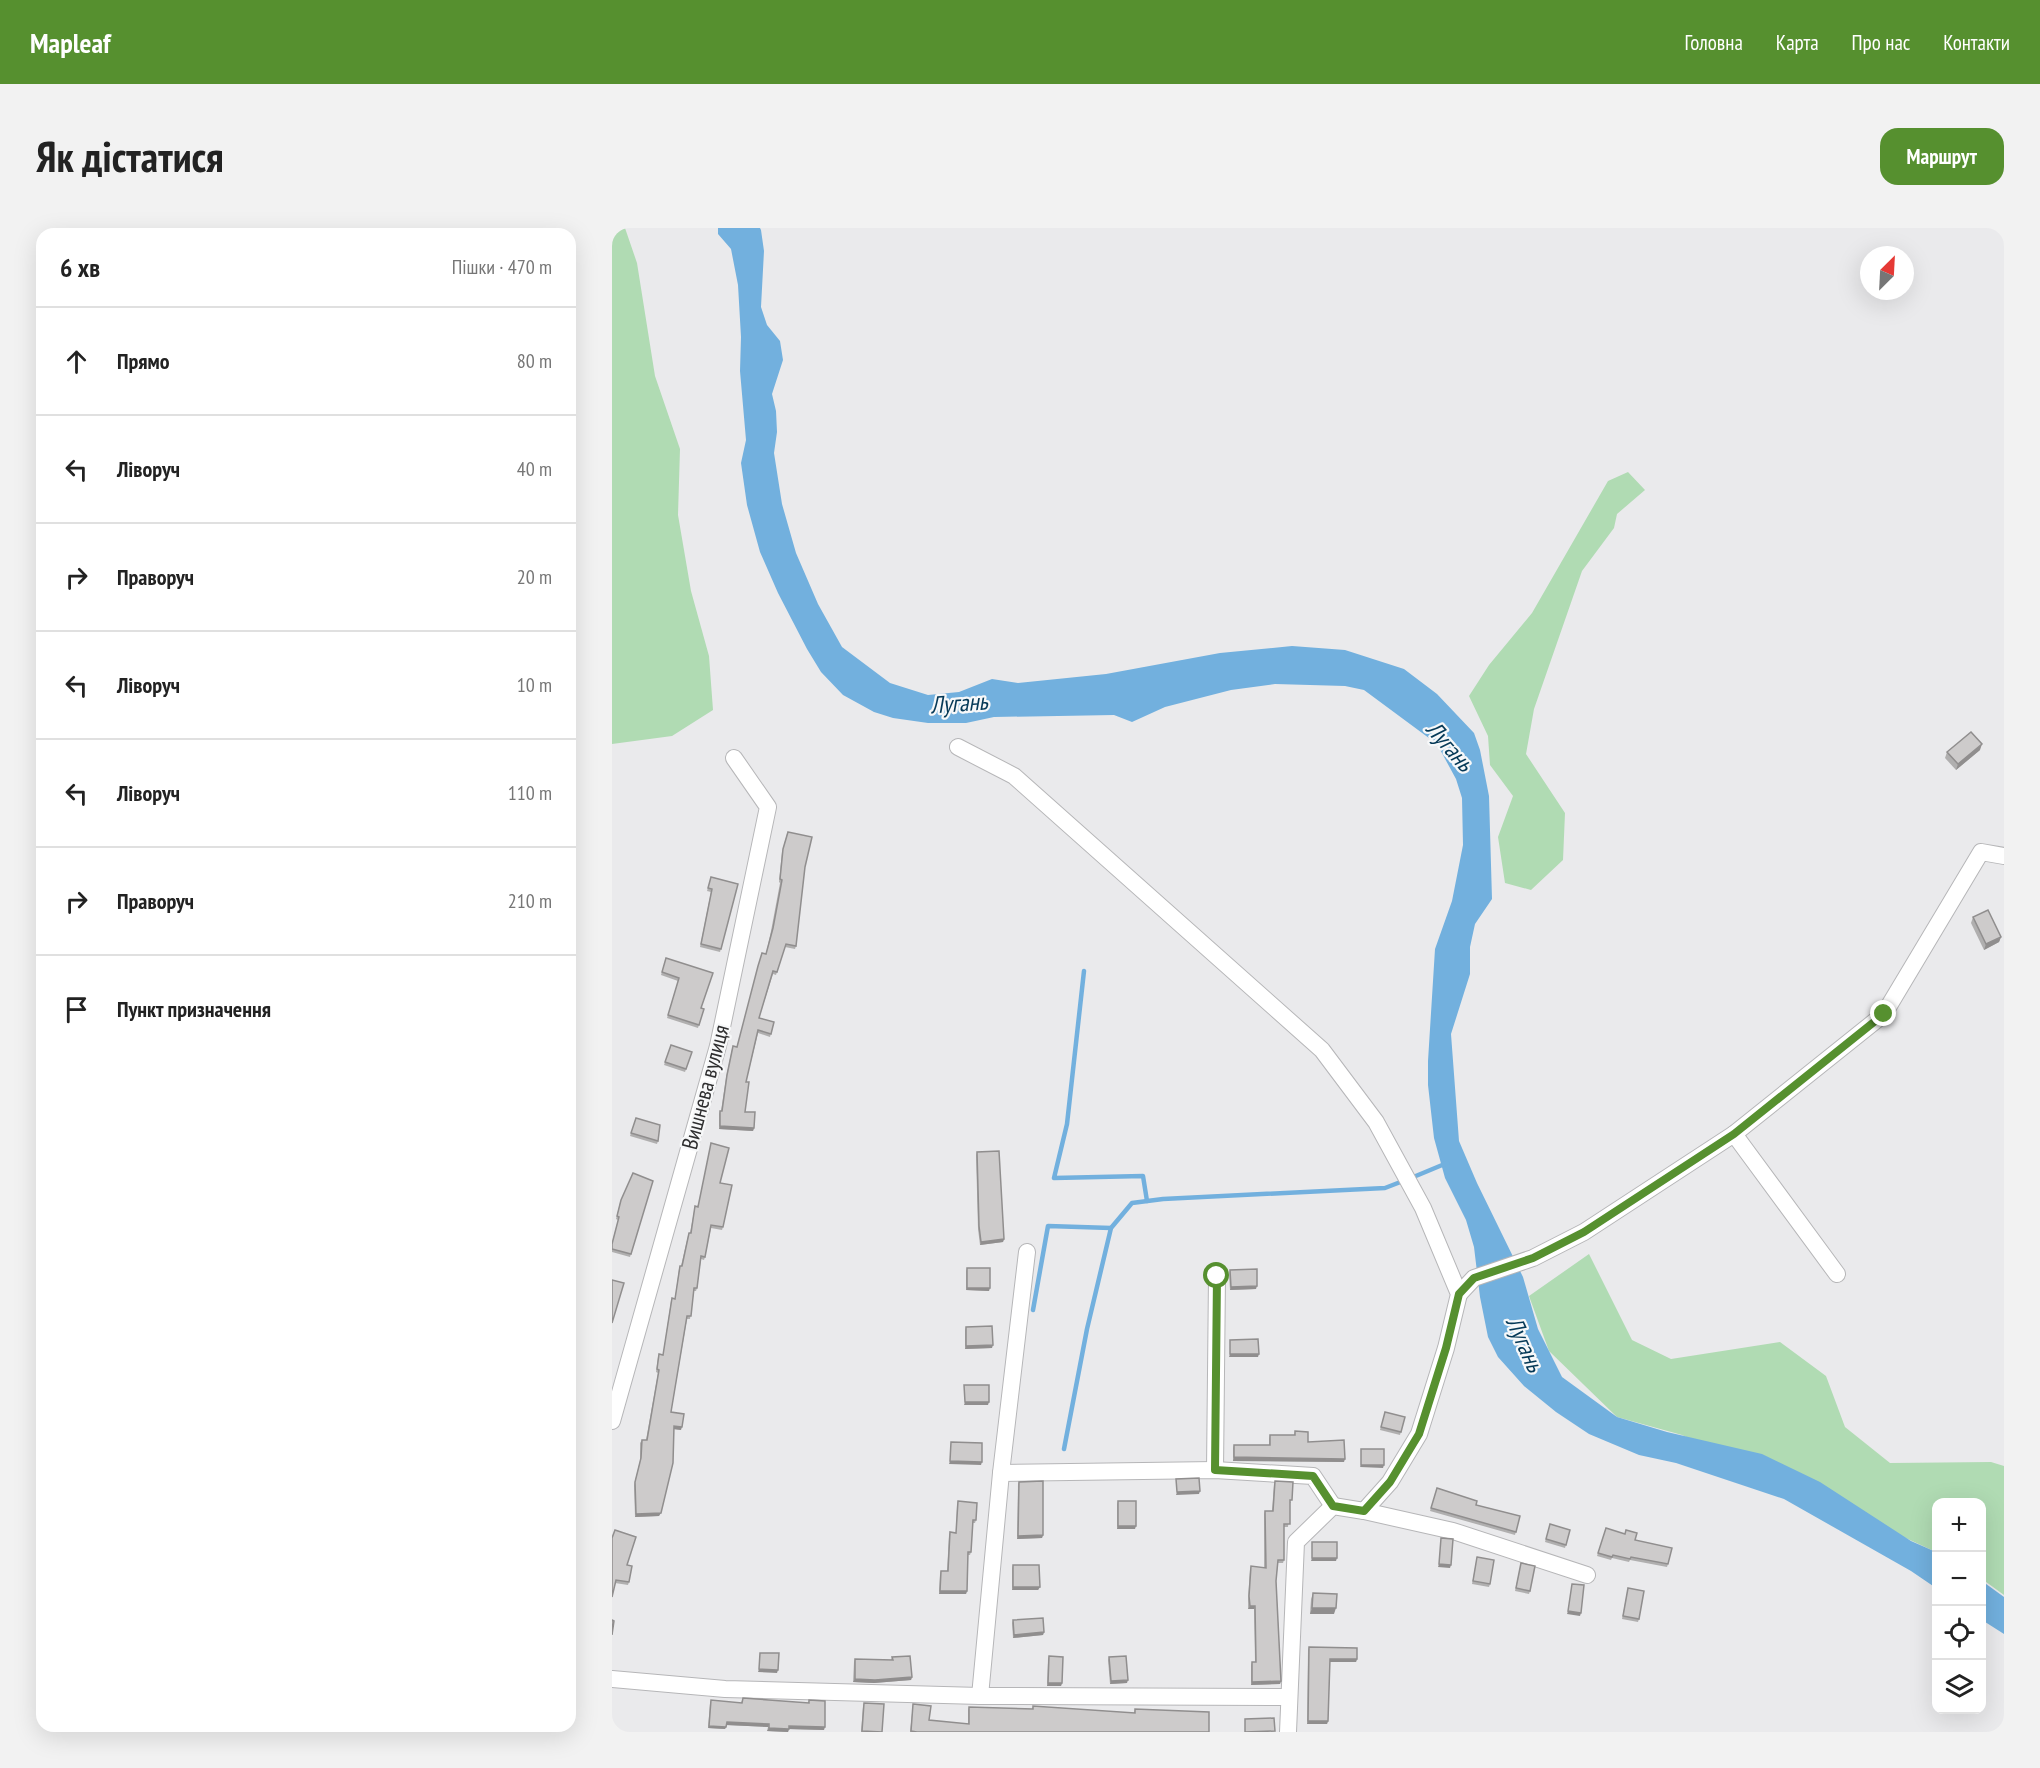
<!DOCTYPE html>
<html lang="uk">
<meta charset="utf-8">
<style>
body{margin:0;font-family:"PT Sans Narrow",sans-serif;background:#f2f2f2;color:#222}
.controls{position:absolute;right:18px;bottom:18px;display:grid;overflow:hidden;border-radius:12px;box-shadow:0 6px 24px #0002}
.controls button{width:54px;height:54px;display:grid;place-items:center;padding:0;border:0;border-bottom:2px solid #e0e0e0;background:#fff;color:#222;font:30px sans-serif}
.compass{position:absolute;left:1248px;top:18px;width:54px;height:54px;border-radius:50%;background:#fff;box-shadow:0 6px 24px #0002;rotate:24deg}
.stop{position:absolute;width:18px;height:18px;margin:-14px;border:4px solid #56902f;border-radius:50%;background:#fff}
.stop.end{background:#56902f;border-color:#fff;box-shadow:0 2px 6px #0008}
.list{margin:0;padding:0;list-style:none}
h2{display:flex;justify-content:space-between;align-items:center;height:78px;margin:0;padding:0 24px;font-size:26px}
h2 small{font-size:20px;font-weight:400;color:#767676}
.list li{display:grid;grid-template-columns:39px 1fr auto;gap:18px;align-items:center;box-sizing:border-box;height:108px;padding:0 24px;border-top:2px solid #e0e0e0}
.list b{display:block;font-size:22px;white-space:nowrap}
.list em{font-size:20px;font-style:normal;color:#767676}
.icon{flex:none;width:33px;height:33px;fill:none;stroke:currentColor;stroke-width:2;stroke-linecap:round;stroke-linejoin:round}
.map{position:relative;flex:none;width:1392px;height:1504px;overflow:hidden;border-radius:18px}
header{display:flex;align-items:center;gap:36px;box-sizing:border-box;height:84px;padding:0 30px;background:#56902f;color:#fff}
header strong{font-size:28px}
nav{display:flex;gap:33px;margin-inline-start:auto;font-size:21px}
.intro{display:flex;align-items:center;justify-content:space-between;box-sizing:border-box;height:144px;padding:0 36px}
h1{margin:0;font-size:42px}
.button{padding:15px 27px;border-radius:18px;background:#56902f;color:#fff;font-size:21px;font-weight:700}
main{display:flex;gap:36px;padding:0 36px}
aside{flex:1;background:#fff;border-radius:18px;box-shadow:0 6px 24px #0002}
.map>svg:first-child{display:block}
.green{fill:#b0dbb3}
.water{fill:#72b0de}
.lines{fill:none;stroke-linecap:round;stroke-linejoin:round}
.stream{stroke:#72b0de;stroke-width:4.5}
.minor-casing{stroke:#b6b6b8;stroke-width:18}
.minor{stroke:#fff;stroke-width:16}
.wall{fill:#b0afaf}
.shaded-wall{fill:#908e8e}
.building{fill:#cdcbcb;stroke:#908e8e;stroke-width:1.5}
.route{stroke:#56902f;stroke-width:8}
.labels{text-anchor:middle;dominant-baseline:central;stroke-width:4.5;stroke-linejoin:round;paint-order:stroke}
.street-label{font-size:22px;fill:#2e2e2f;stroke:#f7f8f9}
.water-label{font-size:24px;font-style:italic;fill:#053957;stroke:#f7f8f9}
</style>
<header>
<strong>Mapleaf</strong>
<nav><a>Головна</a><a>Карта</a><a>Про нас</a><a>Контакти</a></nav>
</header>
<div class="intro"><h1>Як дістатися</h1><a class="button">Маршрут</a></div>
<main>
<aside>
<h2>6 хв<small>Пішки · 470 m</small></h2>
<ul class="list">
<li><svg class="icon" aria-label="ahead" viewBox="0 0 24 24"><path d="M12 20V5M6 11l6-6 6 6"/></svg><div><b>Прямо</b></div><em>80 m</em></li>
<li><svg class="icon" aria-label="left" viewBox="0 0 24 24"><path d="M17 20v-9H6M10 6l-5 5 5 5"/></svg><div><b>Ліворуч</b></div><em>40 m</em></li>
<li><svg class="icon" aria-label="right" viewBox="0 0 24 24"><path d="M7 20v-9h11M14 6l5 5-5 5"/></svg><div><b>Праворуч</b></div><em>20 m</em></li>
<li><svg class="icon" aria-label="left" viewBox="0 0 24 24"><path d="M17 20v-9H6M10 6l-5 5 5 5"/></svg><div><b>Ліворуч</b></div><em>10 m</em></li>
<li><svg class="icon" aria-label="left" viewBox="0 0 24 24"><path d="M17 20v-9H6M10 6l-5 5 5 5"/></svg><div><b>Ліворуч</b></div><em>110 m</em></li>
<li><svg class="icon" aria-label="right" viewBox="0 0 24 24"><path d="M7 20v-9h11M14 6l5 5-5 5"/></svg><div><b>Праворуч</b></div><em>210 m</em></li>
<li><svg class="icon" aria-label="arrive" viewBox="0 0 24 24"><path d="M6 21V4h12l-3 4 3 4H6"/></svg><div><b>Пункт призначення</b></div></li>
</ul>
</aside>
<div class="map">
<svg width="1392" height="1504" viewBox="0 0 1392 1504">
<rect width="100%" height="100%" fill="#eaeaec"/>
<!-- green -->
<g class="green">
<path d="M0,0h13l12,35 18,113 25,73 -2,66 13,76 18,65 4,54 -41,26 -60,8z"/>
<path d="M1016,244l17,18 -28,24 -3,14 -32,43 -48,138 -8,45 39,59 -2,47 -32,30 -26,-7 -7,-46 15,-41 -23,-31 -2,-29 -19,-40 20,-31 43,-52 76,-132z"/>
<path d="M977,1026l43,86 39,19 109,-17 46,34 19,51 45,36 101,-1 13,4v129l-22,-16v-77h-46v50l-254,-117 -65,-18 -68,-66 -20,-55z"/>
</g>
<!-- water -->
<g class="water">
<path d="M106,0h42l1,2 3,21 -3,56 6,18 13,16 3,19 -11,34 4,17 1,21 -3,21 8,51 14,49 22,51 24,43 48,36 38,12 31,-3 33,-13 26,4 88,-9 114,-21 72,-7 53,4 59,19 33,25 37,39 6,17 9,46 3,103 -17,25 -5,23v27l-19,60 8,107 18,42 46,94 15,52 24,48 55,40 50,15 95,22 58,28 91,59 25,11v36l-25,-17 -127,-72 -108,-36 -37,-8 -50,-21 -33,-22 -32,-26 -26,-29 -10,-20 -8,-40 -6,-50 -8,-27 -21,-42 -11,-40 -6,-53v-24l7,-112 17,-48 11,-56 -1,-47 -6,-19 -19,-35 -73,-54 -19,-4 -70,-2 -44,6 -66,17 -33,15 -18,-7 -120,2 -28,6h-38l-35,-5 -19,-6 -31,-17 -22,-23 -14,-23 -29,-56 -18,-41 -13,-47 -6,-42 5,-23 -6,-69 1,-34 -3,-52 -7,-36 -13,-15z"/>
<path d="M1370,1353l22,16v37l-22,-14z"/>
</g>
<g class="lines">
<!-- stream -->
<g class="stream">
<path d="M472,743l-17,153 -13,54 89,-2 4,25"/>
<path d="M799,950l36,-15"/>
<path d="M421,1082l15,-84 63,2"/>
<path d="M452,1221l23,-120 24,-101 21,-25 31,-4 222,-11 18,-7"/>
</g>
<defs>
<g id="minor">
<path d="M346,519l56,29 308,274 54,72 47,86 36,86 -13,54 -27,86 -29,48 -26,29 -31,-5 -37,36 -8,190"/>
<path d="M1122,906l150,-120 97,-162 23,4"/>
<path d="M847,1066l15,-16 59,-20 51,-26 150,-98 103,140"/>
<path d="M0,1193l106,-375 50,-239 -34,-49"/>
<path d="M603,1242l2,-194"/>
<path d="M389,1245l214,-3 98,6 20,30"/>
<path d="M752,1283l89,20 134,44"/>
<path d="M0,1451l113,10 255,7 309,1"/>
<path d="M368,1468l21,-223 26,-221"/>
</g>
</defs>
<!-- minor casing -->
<use href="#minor" class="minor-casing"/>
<!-- minor -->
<use href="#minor" class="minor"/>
</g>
<!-- wall -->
<g class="wall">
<path d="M1368,522l-24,20 -11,-12 2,-6z"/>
<path d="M175,606l18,33 -9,79 -1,3 -10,-2 -9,28 -3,-1 -14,44 15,4 -4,15 -12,-4 -12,49 -1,30 9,16 -1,3 -34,-2v-15l1,-3h1l5,-33 6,-29 5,-2 29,-93 5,-23 9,-48 -1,-1 3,-30z"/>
<path d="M99,649l27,7 -18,68 -20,-5 11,-55 -4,-1z"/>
<path d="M1361,689l28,20 -2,5 -15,8 -13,-27z"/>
<path d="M54,730l35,50 3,1 -6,19 -31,-10 11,-37 -17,-6z"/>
<path d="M59,817l21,7 -7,20 -21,-7z"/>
<path d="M24,890l22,23 -1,3 -27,-8z"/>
<path d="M365,924l27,87 -1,3 -23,3 -2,-16 -2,-74z"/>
<path d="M41,953l-23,76 -18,-5v-9l6,-23 -2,-1 4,-16z"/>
<path d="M108,955l3,44 -1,3 -11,-2 -6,29 -1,3 -3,-1 -4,29 -1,3h-2l-4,28h-3l-16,93 10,18 -7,-1 -15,87 -24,1 -1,-32 6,-24v-18l2,-3h4l12,-67 -2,-1 2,-15 1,-3 4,1 8,-54 1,-3 3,1 4,-30 1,-3h1l7,-30 1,-3h1l5,-27h2z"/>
<path d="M355,1040l22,23 -23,-1v-19z"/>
<path d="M618,1042l26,19 -26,1 -1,-17z"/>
<path d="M354,1099l26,21 -27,1v-19z"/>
<path d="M773,1184l20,5 -5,18 -20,-5z"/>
<path d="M683,1203l13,11 36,20 -111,-1v-13l1,-3h35v-6l1,-4h24z"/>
<path d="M663,1253l16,22h-1l-2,24h-4v33l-1,3h-5l-2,18 5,100 -1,3 -29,1v-20l1,-3h3l-1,-53h-6v-10l2,-30 1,-3 13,2v-54l1,-3h7l2,-27z"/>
<path d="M407,1254l24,53 -1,3 -25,1 1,-55z"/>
<path d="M825,1260l39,17 44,11 -5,19 -85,-24z"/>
<path d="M346,1273l18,19 -1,3h-2l-2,29 -1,3h-2l-1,36 -1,3h-27l1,-20 1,-3h6l2,-36 1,-3 6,1 1,-29z"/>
<path d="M506,1273l17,28h-18v-25z"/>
<path d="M938,1296l20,6 -5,18 -20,-6z"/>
<path d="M994,1300l29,12 33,24 -1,3 -37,-7 -1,2 -17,-4 -1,2 -14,-4z"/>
<path d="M0,1310l15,27 2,17 -1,3 -13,-2z"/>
<path d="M865,1329l13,27 -1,3 -17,-3z"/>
<path d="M909,1335l9,28 -1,3 -14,-3z"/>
<path d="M401,1337l27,22 -2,3h-26v-22z"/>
<path d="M1016,1360l11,31 -1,3 -16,-3z"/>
<path d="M701,1365l21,21h-24l1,-15z"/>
<path d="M401,1392l31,12 -1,3 -30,3 -1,-15z"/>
<path d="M697,1419l48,12 -1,3h-26l-2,59 -1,3h-20l1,-74z"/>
<path d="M437,1428l13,27 -1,3h-14l1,-27z"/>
<path d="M280,1429l20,20 -1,3 -37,3 -21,-1 1,-20 1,-3 36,1z"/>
<path d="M497,1429l18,26 -17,1 -2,-24z"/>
<path d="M131,1470l65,5 1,-3 15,30 -35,-1 -1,3 -21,-1 1,-4 -41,-2 -2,4 -17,-1 2,-25 1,-3 30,3z"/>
<path d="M252,1475l18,29h-21l2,-26z"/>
<path d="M301,1476l16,16 39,4v-14l1,-3 63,2 1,-3 101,7 1,-4 74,23h-299z"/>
</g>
<!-- shaded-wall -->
<g class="shaded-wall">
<path d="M1370,516l-2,6 -24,20 2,-6z"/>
<path d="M1389,709l-2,5 -15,8 2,-6z"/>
<path d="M108,898l34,2 -1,3 -34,-2z"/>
<path d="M392,1011l-1,3 -23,3 1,-3z"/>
<path d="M645,1058l-1,3 -26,1 1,-3z"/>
<path d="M355,1060h23l-1,3 -23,-1z"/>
<path d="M381,1117l-1,3 -27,1 1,-3z"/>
<path d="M618,1126h29l-1,3h-29z"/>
<path d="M353,1174h24l-1,3h-24z"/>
<path d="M62,1198l8,1 -1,3 -8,-1z"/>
<path d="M622,1229l111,2 -1,3 -111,-1z"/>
<path d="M338,1233l32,1 -1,3 -32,-1z"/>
<path d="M749,1237h23l-1,3 -23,-1z"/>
<path d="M588,1263l-1,3 -23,1 1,-3z"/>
<path d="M49,1285l-2,3 -24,1 1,-3z"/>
<path d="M506,1298h18l-1,3h-18z"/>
<path d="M431,1307l-1,3 -25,1 1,-3z"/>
<path d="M700,1330h25l-1,3h-25z"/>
<path d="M827,1336l12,1 -1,3 -12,-1z"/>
<path d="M401,1359h27l-2,3h-26z"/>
<path d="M328,1363h27l-1,3h-27z"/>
<path d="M638,1378h5l-1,3h-6z"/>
<path d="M700,1380h24l-2,6h-24z"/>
<path d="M956,1383l13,2 -1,3 -13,-2z"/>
<path d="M432,1404l-1,3 -30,3 1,-3z"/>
<path d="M718,1431h27l-1,3h-27z"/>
<path d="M147,1441l19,1 -1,3 -19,-1z"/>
<path d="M300,1449l-1,3 -37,3 -21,-1 2,-3z"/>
<path d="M516,1452l-1,3 -17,1 1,-3z"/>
<path d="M669,1453l-1,3 -29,1 1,-3z"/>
<path d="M436,1455h14l-1,3h-14z"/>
<path d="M696,1493h20l-1,3h-20z"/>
<path d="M115,1494l42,2 -1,3 -42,-2z"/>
<path d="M97,1498l17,1 -1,2 -17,-1z"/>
<path d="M177,1498l36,1 -1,3 -36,-1z"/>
<path d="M157,1500l20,1 -1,3 -21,-1z"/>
</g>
<!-- building -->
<g class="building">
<path d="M1359,504l11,12 -24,20 -11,-12z"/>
<path d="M176,604l24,5 -7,30 -9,79 -10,-2 -9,28 -4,-1 -14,47 15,4 -3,12 -13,-4 -12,52h3l-4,30h10l-1,16 -34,-2v-15h2l5,-36 6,-29 4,1 21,-81 4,-13 4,1 7,-26 9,-48 -2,-1 3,-30z"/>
<path d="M99,649l27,7 -17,65 -20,-5 11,-55 -4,-1z"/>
<path d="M1376,682l13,27 -15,7 -13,-27z"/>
<path d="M54,730l47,15 -12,35 3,1 -5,16 -31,-10 11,-37 -17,-6z"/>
<path d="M59,817l21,7 -6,17 -21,-7z"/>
<path d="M24,890l24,7 -2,16 -27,-8z"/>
<path d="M99,915l18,5 -9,35 12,2 -9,42 -12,-2 -6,32 -4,-1 -4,32h-3l-3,28h-4l-16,96 13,2 -2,13 -8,-1 -1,37 -12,50 -25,1 -1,-32 6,-24 1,-18h5l12,-70 -2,-1 2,-15 4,1 9,-57 3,1 5,-33h2l7,-33h2l4,-27 3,1z"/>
<path d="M387,923l5,88 -23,3 -2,-16 -2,-74z"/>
<path d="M21,945l20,8 -22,73 -19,-5v-5l7,-27 -2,-1 4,-16z"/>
<rect x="355" y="1040" width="23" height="20"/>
<path d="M645,1041v17l-26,1 -1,-17z"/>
<path d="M0,1052l12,3 -12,40z"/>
<path d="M380,1098l1,19 -27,1v-19z"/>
<path d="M646,1111l1,15h-29v-14z"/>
<path d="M352,1157h25v17h-24z"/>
<path d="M773,1184l20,5 -4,15 -20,-5z"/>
<path d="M683,1203l13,1v10l36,-2 1,19 -111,-2v-12h36v-10h25z"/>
<path d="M339,1214l31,1v19l-32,-1z"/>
<rect x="749" y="1221" width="23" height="16"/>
<path d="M587,1250l1,13 -23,1 -1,-13z"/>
<path d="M431,1253v54l-25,1 1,-54z"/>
<path d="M663,1253l18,1 -1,18h-2v24h-6v36h-6l-2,21 5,100 -29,1v-20h4l-1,-56h-5l-1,-10 2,-30 15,2 -1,-57h8z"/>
<path d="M825,1260l40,13 -1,4 44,11 -4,16 -85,-24z"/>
<path d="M346,1273l19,2 -1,17h-3l-2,32h-3l-1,39h-27l1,-20h7l2,-39 6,1z"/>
<rect x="506" y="1273" width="18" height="25"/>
<path d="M938,1296l20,6 -4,15 -20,-6z"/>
<path d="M994,1300l19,6 1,-4 11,3 -2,7 37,8 -4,16 -37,-7 -1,2 -17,-4 -1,2 -14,-4z"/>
<path d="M3,1302l21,7 -9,28 5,1 -3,16 -13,-2 -4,17v-59z"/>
<path d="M829,1310l12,1 -2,26 -12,-1z"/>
<rect x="700" y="1314" width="25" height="16"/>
<path d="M865,1329l17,3 -4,24 -17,-3z"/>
<path d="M909,1335l14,3 -5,25 -14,-3z"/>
<path d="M401,1337h26l1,22h-27z"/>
<path d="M960,1356l12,1 -3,28 -13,-2z"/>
<path d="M1016,1360l16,3 -5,28 -16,-3z"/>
<path d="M701,1365l24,1 -1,14h-24z"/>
<path d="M431,1390l1,14 -30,3 -1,-15z"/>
<path d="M0,1392l2,1 -2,14z"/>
<path d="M697,1419l48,1v11h-27l-2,62h-20z"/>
<path d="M148,1425h19l-1,17 -19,-1z"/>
<path d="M298,1428l2,21 -37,3 -20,-1v-20l38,1 -1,-3z"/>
<path d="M437,1428l14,1 -1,26h-14z"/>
<path d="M514,1428l2,24 -17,1 -2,-24z"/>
<path d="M131,1470l66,5v-3l16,1v26l-36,-1v3l-20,-1v-4l-42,-2 -1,5 -17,-1 2,-26 31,3z"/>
<path d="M252,1475l20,1 -2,28 -20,-1z"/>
<path d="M301,1476l18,2 -2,14 40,4v-17l64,2v-3l102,7v-4l74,3v20h-292l-6,-1z"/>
<path d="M662,1490l1,13 -30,1v-13z"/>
</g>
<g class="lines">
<!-- route -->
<path class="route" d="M605,1048l-2,194 98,6 20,30 31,5 26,-29 29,-48 27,-86 13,-54 15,-16 59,-20 51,-26 150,-98 150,-120"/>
</g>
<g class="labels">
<!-- street labels -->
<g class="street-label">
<text transform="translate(93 859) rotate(-75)">Вишнева вулиця</text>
</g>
<!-- water labels -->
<g class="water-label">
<text transform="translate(347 475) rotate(-4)">Лугань</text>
<text transform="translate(838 518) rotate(49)">Лугань</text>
<text transform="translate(913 1116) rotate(66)">Лугань</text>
</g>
</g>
</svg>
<div class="controls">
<button>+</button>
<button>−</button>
<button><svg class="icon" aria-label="locate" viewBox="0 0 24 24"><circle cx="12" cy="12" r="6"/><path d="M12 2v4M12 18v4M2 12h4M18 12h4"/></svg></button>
<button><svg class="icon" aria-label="layers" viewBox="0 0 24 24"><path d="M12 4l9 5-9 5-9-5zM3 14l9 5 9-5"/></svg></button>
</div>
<svg class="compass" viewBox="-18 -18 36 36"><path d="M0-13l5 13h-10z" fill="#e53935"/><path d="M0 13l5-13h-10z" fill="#767676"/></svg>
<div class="stop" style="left:605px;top:1048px"></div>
<div class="stop end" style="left:1272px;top:786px"></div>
</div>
</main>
